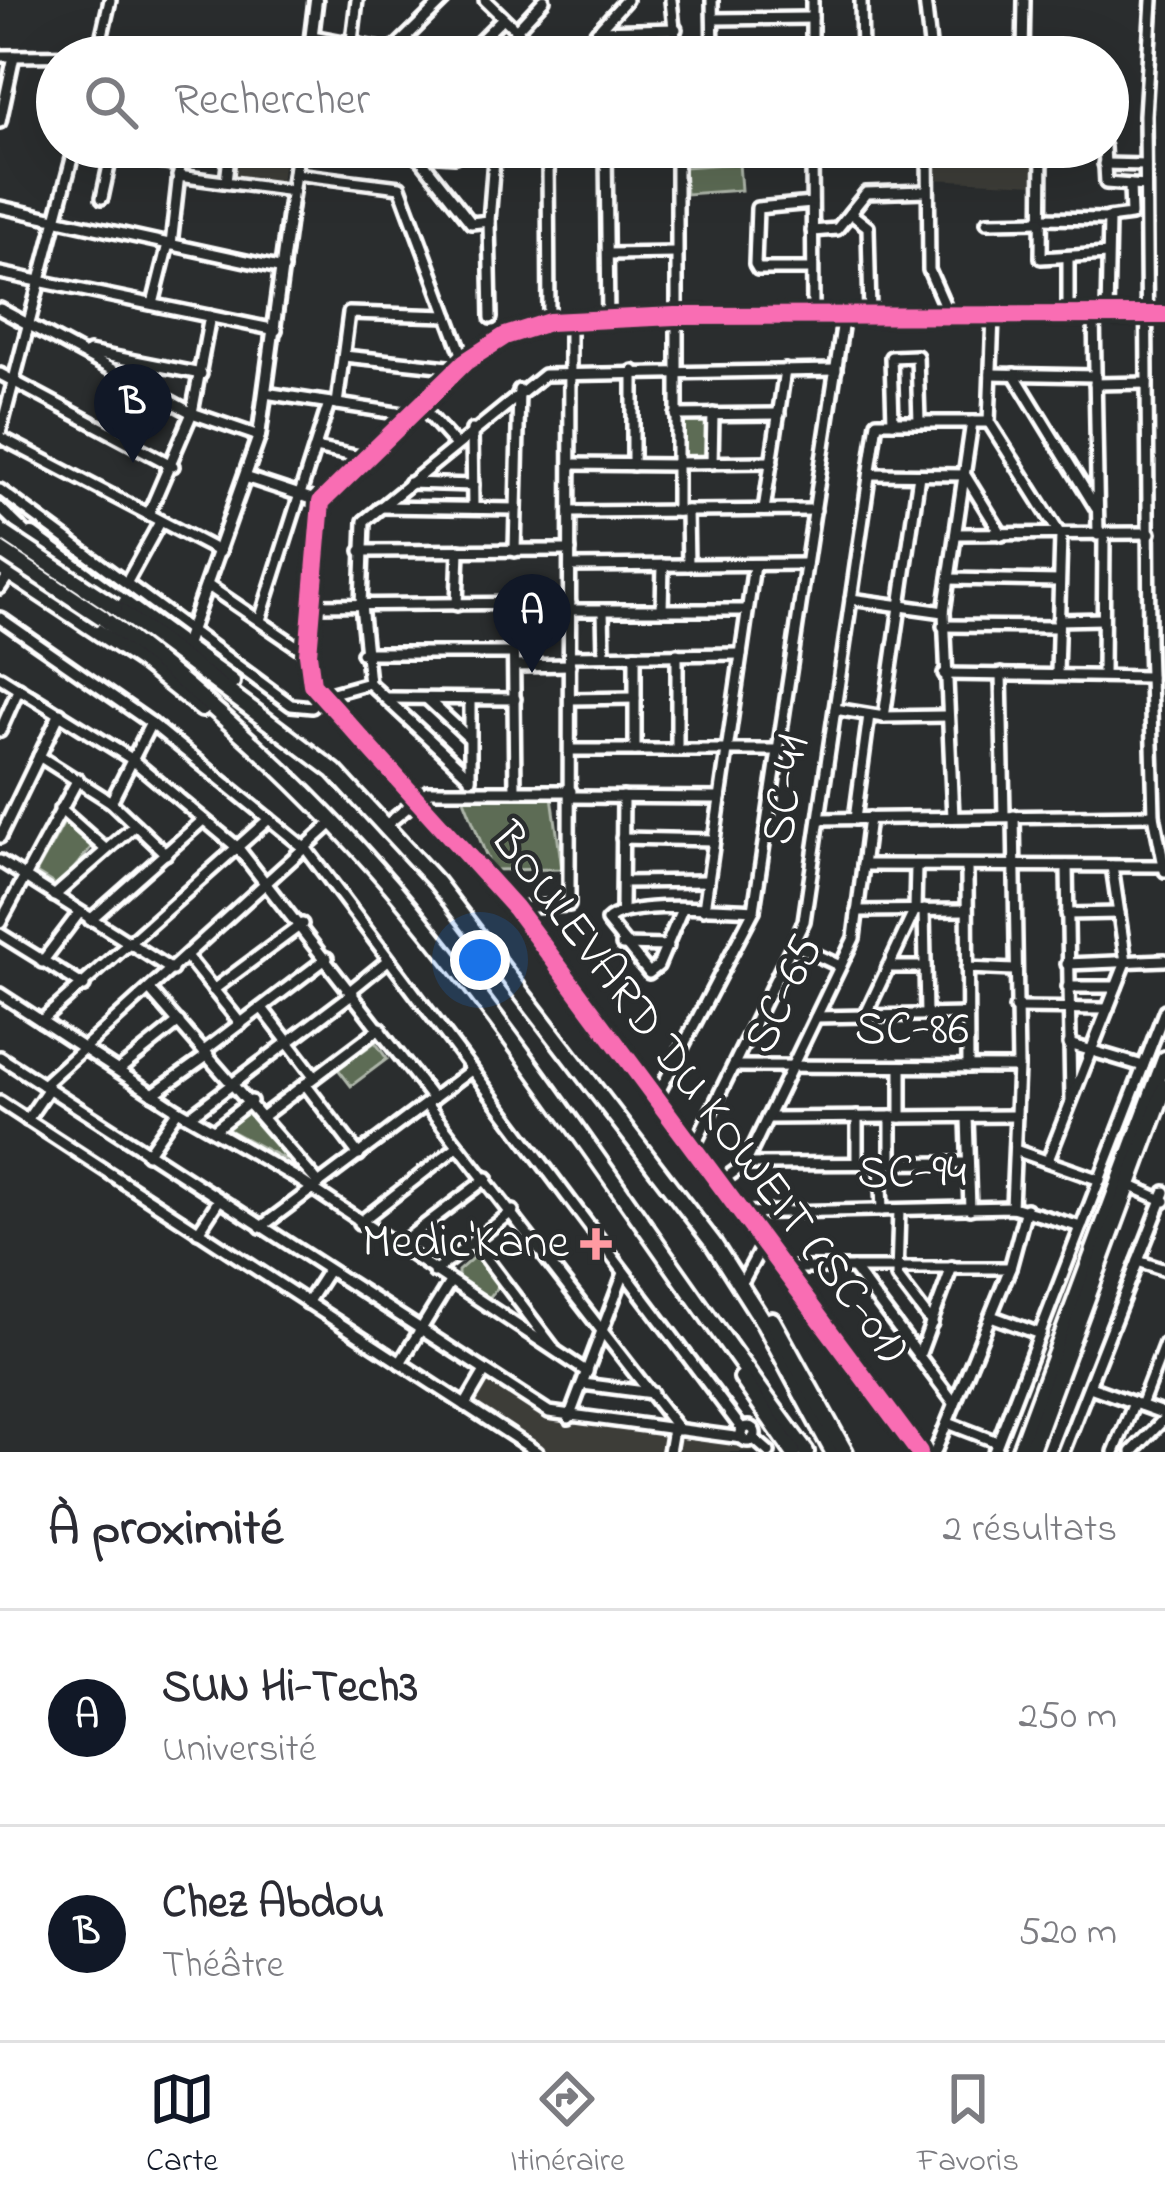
<!DOCTYPE html>
<html lang="fr">
<meta charset="utf-8">
<style>
body{margin:0;font-family:"Indie Flower",sans-serif;background:#f7f7f7;color:#2b2b33}
.you{position:absolute;left:480px;top:960px;width:42px;height:42px;margin:-30px;border:9px solid #fff;border-radius:50%;background:#1a73e8;box-shadow:0 0 0 18px #1a73e833}
.badge{display:grid;place-items:center;width:78px;height:78px;border-radius:50%;background:#111827;color:#fff;font-size:39px;font-weight:700}
.pin{position:absolute;translate:-50% -99px;filter:drop-shadow(0 3px 6px #0008)}
.pin::after{content:'';position:absolute;top:63px;width:42px;height:36px;background:inherit;clip-path:polygon(0 0,100% 0,50% 100%)}
.list{margin:0;padding:0;list-style:none}
h2{display:flex;justify-content:space-between;align-items:center;height:156px;margin:0;padding:0 48px;font-size:51px}
h2 small{font-size:39px;font-weight:400;color:#7c7c81}
.list li{display:grid;grid-template-columns:78px 1fr auto;gap:36px;align-items:center;box-sizing:border-box;height:216px;padding:0 48px;border-top:3px solid #e1e1e2}
.list b{display:block;font-size:45px;white-space:nowrap}
.list p{margin:0;font-size:39px;white-space:nowrap;color:#7c7c81}
.list em{font-size:39px;font-style:normal;color:#7c7c81}
.icon{flex:none;width:66px;height:66px;fill:none;stroke:currentColor;stroke-width:2;stroke-linecap:round;stroke-linejoin:round}
.map{position:relative;flex:none;width:1165px;height:1452px;overflow:hidden}
.search{position:absolute;background:#fff;box-shadow:0 12px 48px #0002;left:36px;right:36px;top:36px;height:132px;display:flex;align-items:center;gap:30px;box-sizing:border-box;padding:0 42px;border-radius:66px;color:#7c7c81;font-size:45px}
.sheet{height:588px;background:#fff}
nav{display:flex;justify-content:space-around;align-items:center;box-sizing:border-box;height:168px;border-top:3px solid #e1e1e2;background:#fff;font-size:33px;color:#7c7c81}
nav a{display:grid;justify-items:center;gap:6px}
nav .on{color:#111827}
.map>svg:first-child{display:block}
.built{fill:#3d3d38}
.green{fill:#5d6c55;stroke:#aeb6aa;stroke-width:3}
.lines{fill:none;stroke-linecap:round;stroke-linejoin:round}
.minor-casing{stroke:#fff;stroke-width:18}
.tertiary-casing{stroke:#fff;stroke-width:20}
.primary-casing{stroke:#fff;stroke-width:22}
.trunk-casing{stroke:#fff;stroke-width:22}
.minor{stroke:#2a2d2e;stroke-width:9}
.tertiary{stroke:#2a2d2e;stroke-width:10}
.primary{stroke:#2a2d2e;stroke-width:14}
.trunk{stroke:#2a2d2e;stroke-width:14}
.trunk-bridge-casing{stroke:#fff;stroke-width:22;stroke-linecap:butt}
.trunk-bridge{stroke:#2a2d2e;stroke-width:14}
.cycleway-casing{stroke:#2a2d2e;stroke-width:26}
.cycleway{stroke:#f96db3;stroke-width:18}
.poi-dot{fill:#ff9aa2;stroke:#2a2d2e;stroke-width:4.5}
.labels{text-anchor:middle;dominant-baseline:central;stroke-width:9;stroke-linejoin:round;paint-order:stroke}
.street-label{font-size:48px;fill:#fff;stroke:#2a2d2e}
.poi-label{font-size:48px;fill:#fff;stroke:#2a2d2e;text-anchor:end}
</style>
<div class="map">
<svg width="1165" height="1452" viewBox="0 0 1165 1452">
<rect width="100%" height="100%" fill="#2a2d2e"/>
<filter id="ink" filterUnits="userSpaceOnUse"><feTurbulence type="fractalNoise" baseFrequency=".00833" numOctaves="2"/><feDisplacementMap in="SourceGraphic" scale="24" xChannelSelector="R" yChannelSelector="G"/><feConvolveMatrix kernelMatrix="1 2 1 2 8 2 1 2 1" color-interpolation-filters="sRGB"/></filter>
<g filter="url(#ink)">
<!-- built -->
<g class="built">
<path d="M234,147h51l-4,38 -51,-6z"/>
<path d="M931,147h106l-2,37 -105,-5z"/>
<path d="M481,1374l70,46 189,23 17,9h-230l-69,-45z"/>
</g>
<!-- green -->
<g class="green">
<path d="M739,163l2,27 -55,4 -2,-27z"/>
<path d="M678,418h36l-2,42h-35z"/>
<path d="M552,796l10,73 -70,1 -29,-73z"/>
<path d="M65,821l28,24 -34,42 -23,-14z"/>
<path d="M375,1042l12,17 -36,27 -13,-17z"/>
<path d="M250,1110l44,54 -69,-36z"/>
<path d="M476,1255l23,31 -11,13 -30,-17v-11z"/>
</g>
<g class="lines">
<defs>
<g id="minor">
<path d="M485,0l59,57"/>
<path d="M671,0l6,57"/>
<path d="M712,0l1,57"/>
<path d="M812,0v57"/>
<path d="M861,0l1,57"/>
<path d="M925,0l6,54"/>
<path d="M1152,0l-7,115 4,526 5,174 11,56"/>
<path d="M713,19l99,-1"/>
<path d="M516,30l28,-30"/>
<path d="M597,31l79,-2"/>
<path d="M312,36l80,15"/>
<path d="M352,41l5,-41"/>
<path d="M392,51l52,-51"/>
<path d="M1023,55l1,-55"/>
<path d="M0,56l309,-2"/>
<path d="M97,57l13,-57"/>
<path d="M464,57l39,-39"/>
<path d="M574,57l52,-57"/>
<path d="M931,57l92,-3"/>
<path d="M0,122l14,-66"/>
<path d="M316,147l139,9 3,-9"/>
<path d="M419,147v10l52,66 18,-2 6,-74"/>
<path d="M812,147l1,167"/>
<path d="M928,147l1,123 19,43"/>
<path d="M1042,147l-1,111 66,-4"/>
<path d="M1104,147l2,36 39,3"/>
<path d="M606,150l2,169"/>
<path d="M548,154l1,168"/>
<path d="M111,155l69,10"/>
<path d="M677,155l135,-2"/>
<path d="M495,156l141,-8"/>
<path d="M1104,164l41,1"/>
<path d="M295,174l105,13 65,175"/>
<path d="M178,176l115,15"/>
<path d="M226,182l4,-35"/>
<path d="M102,198l11,-51"/>
<path d="M812,203l-55,5 -2,56 3,5h54"/>
<path d="M0,207l283,62"/>
<path d="M850,213l18,14 2,87"/>
<path d="M1040,218l69,1 -2,96"/>
<path d="M1108,218l23,-3 -1,-30"/>
<path d="M489,221l2,97"/>
<path d="M987,222l53,-1"/>
<path d="M812,231l25,-2 29,-36 60,-2"/>
<path d="M171,245l11,-98"/>
<path d="M608,254l68,-1"/>
<path d="M1068,258v56"/>
<path d="M0,273l276,57"/>
<path d="M153,304l15,-60"/>
<path d="M0,309l192,104 67,23"/>
<path d="M1094,314l4,221"/>
<path d="M993,315l-4,107 72,114 -4,137"/>
<path d="M89,352l112,22"/>
<path d="M344,356l114,12"/>
<path d="M633,371v94"/>
<path d="M0,374l173,92"/>
<path d="M991,374l103,2"/>
<path d="M1014,374l82,134"/>
<path d="M1095,384l52,-1"/>
<path d="M265,393l145,22"/>
<path d="M337,404l12,-91 99,3"/>
<path d="M420,405l35,39"/>
<path d="M676,415l103,-1"/>
<path d="M893,422l-2,-65 26,-1 2,66"/>
<path d="M472,430l1,78"/>
<path d="M0,433l75,-286"/>
<path d="M0,437l220,115"/>
<path d="M315,448l50,10"/>
<path d="M676,463l96,-1"/>
<path d="M712,463l1,-49"/>
<path d="M570,464l105,1"/>
<path d="M870,474l95,1 37,60"/>
<path d="M245,477l76,25"/>
<path d="M409,483l64,2"/>
<path d="M0,490l291,215 21,2 10,-11 47,-13"/>
<path d="M380,507l136,2"/>
<path d="M0,508l31,30"/>
<path d="M764,510l21,-140"/>
<path d="M677,511v-364"/>
<path d="M687,511l1,54"/>
<path d="M570,512l245,-2"/>
<path d="M148,515l44,-102 18,-97"/>
<path d="M956,534l194,-1"/>
<path d="M361,551l209,-1"/>
<path d="M515,551l4,-161"/>
<path d="M570,566l236,-2"/>
<path d="M949,579l110,2"/>
<path d="M128,580l32,-58"/>
<path d="M207,585l101,69"/>
<path d="M0,588l15,-22"/>
<path d="M851,599l93,13"/>
<path d="M513,604l2,187"/>
<path d="M312,605l258,-2"/>
<path d="M457,605l2,-55"/>
<path d="M570,610h177"/>
<path d="M603,610l1,45"/>
<path d="M662,610l1,-45"/>
<path d="M0,618l151,105 156,127 435,579"/>
<path d="M260,620l69,-217"/>
<path d="M1058,620l45,-1"/>
<path d="M943,626l115,1"/>
<path d="M362,653h152"/>
<path d="M677,654v96"/>
<path d="M570,656l171,-2"/>
<path d="M515,666l55,-1"/>
<path d="M944,674l206,3"/>
<path d="M1001,674l3,141"/>
<path d="M1103,675l1,-140"/>
<path d="M0,677l130,81 108,90 195,251"/>
<path d="M388,698l127,1"/>
<path d="M427,699l42,39"/>
<path d="M470,699v80"/>
<path d="M571,699l64,-1"/>
<path d="M835,709l49,8 62,-1"/>
<path d="M884,717l35,-242"/>
<path d="M0,731l19,-43"/>
<path d="M571,750h208"/>
<path d="M635,750v-95"/>
<path d="M39,756l72,46 55,52"/>
<path d="M470,777l-101,-94 -8,-78 3,-84 180,-146 292,-5"/>
<path d="M571,797l149,1"/>
<path d="M111,802l40,-79"/>
<path d="M60,809l44,39"/>
<path d="M953,817l-9,-205 28,-190"/>
<path d="M819,819l335,-4"/>
<path d="M855,819l14,-104"/>
<path d="M386,825l42,-34h143"/>
<path d="M0,837l60,-124"/>
<path d="M622,838l92,2"/>
<path d="M0,861l172,109"/>
<path d="M863,865l301,1"/>
<path d="M967,866l1,201"/>
<path d="M1067,866l4,234"/>
<path d="M623,882l85,-1"/>
<path d="M54,896l81,-71"/>
<path d="M515,908l54,-3 1,-584"/>
<path d="M682,909l-24,57 -9,7 -42,-52c19,-21 114,-12 147,-11"/>
<path d="M704,909l50,-344"/>
<path d="M622,910l1,-113"/>
<path d="M924,910l2,105"/>
<path d="M857,911l110,-1"/>
<path d="M1067,914l52,-1"/>
<path d="M90,920l112,-99"/>
<path d="M0,923l78,-144"/>
<path d="M0,934l84,52"/>
<path d="M793,944l47,22"/>
<path d="M622,945l46,1"/>
<path d="M187,957l54,67"/>
<path d="M42,962l37,-49"/>
<path d="M1067,964l98,-4"/>
<path d="M888,967h37"/>
<path d="M967,968l47,2"/>
<path d="M1068,987h48"/>
<path d="M150,990l169,194"/>
<path d="M213,990l89,-66"/>
<path d="M351,990l37,-30"/>
<path d="M0,994l178,116 120,69 289,193"/>
<path d="M262,1008l52,68"/>
<path d="M1015,1008l93,1"/>
<path d="M865,1016l50,-106 1,-44"/>
<path d="M816,1017l151,-3"/>
<path d="M41,1021l228,-202"/>
<path d="M1069,1044l74,22"/>
<path d="M204,1051l123,-93"/>
<path d="M0,1057l549,355 193,26"/>
<path d="M734,1066l284,1"/>
<path d="M901,1067v50"/>
<path d="M120,1069l59,-47"/>
<path d="M305,1084l54,71"/>
<path d="M43,1085l290,-263"/>
<path d="M153,1094l55,-39"/>
<path d="M658,1094l96,-184 90,-596"/>
<path d="M0,1102l537,350"/>
<path d="M426,1104l253,326"/>
<path d="M190,1116l163,-123"/>
<path d="M263,1116l117,-88"/>
<path d="M857,1117v46"/>
<path d="M891,1117v46"/>
<path d="M967,1117l3,92"/>
<path d="M767,1118l249,-2"/>
<path d="M27,1120l22,-32"/>
<path d="M214,1130l37,-29"/>
<path d="M694,1146l110,-225 73,-499h112"/>
<path d="M1015,1150l85,30"/>
<path d="M147,1154l31,-44"/>
<path d="M1048,1160l78,-198 -14,-96"/>
<path d="M880,1163l2,47"/>
<path d="M745,1164l223,-1"/>
<path d="M720,1182l25,-18 109,-226 15,-120"/>
<path d="M1129,1185l36,16"/>
<path d="M1012,1207l6,-140 -4,-251"/>
<path d="M899,1210l-2,67 35,46"/>
<path d="M743,1213l269,-6 69,20"/>
<path d="M359,1223l99,-77"/>
<path d="M261,1227l210,-157"/>
<path d="M198,1232l21,-32"/>
<path d="M473,1241l80,106"/>
<path d="M396,1247l91,-69"/>
<path d="M1138,1261l27,9"/>
<path d="M784,1268h226"/>
<path d="M853,1268l102,136"/>
<path d="M434,1272l79,-61"/>
<path d="M744,1279l20,-37"/>
<path d="M307,1303l20,-31"/>
<path d="M991,1316l49,18"/>
<path d="M919,1356l33,-89"/>
<path d="M400,1363l50,-81"/>
<path d="M583,1384l69,9"/>
<path d="M1090,1387l75,27"/>
<path d="M465,1405l20,-34"/>
<path d="M1141,1405l24,-62"/>
<path d="M569,1418l55,-145"/>
<path d="M948,1423l49,19"/>
<circle cx="748" cy="1434" r="7"/>
<path d="M753,1438l16,14"/>
<path d="M669,1452l4,-23"/>
<path d="M919,1452l-404,-544 -203,-224 -4,-30 13,-152 144,-140 40,-26 44,-14 126,-6 490,-1"/>
<path d="M935,1452l75,-184 16,-59"/>
<path d="M994,1452l171,-442"/>
<path d="M1063,1452l102,-260"/>
<path d="M1114,1452l20,-49"/>
<path d="M1132,1452l33,-34"/>
</g>
<g id="tertiary">
<path d="M309,57l7,-57"/>
<path d="M185,645l74,-209 39,-289"/>
</g>
<g id="primary">
<path d="M1019,1452l146,-393"/>
<path d="M1030,1452l135,-365"/>
</g>
<g id="trunk">
<path d="M32,536l200,146"/>
<path d="M0,567l142,94 60,48"/>
<path d="M115,607l219,164 103,112 276,360 51,80 69,129"/>
<path d="M103,618c110,85 217,181 305,288 143,174 263,366 398,546"/>
<path d="M772,1320l73,132"/>
<path d="M742,1378l51,74"/>
</g>
</defs>
<!-- minor casing -->
<use href="#minor" class="minor-casing"/>
<!-- tertiary casing -->
<use href="#tertiary" class="tertiary-casing"/>
<!-- primary casing -->
<use href="#primary" class="primary-casing"/>
<!-- trunk casing -->
<use href="#trunk" class="trunk-casing"/>
<!-- minor -->
<use href="#minor" class="minor"/>
<!-- tertiary -->
<use href="#tertiary" class="tertiary"/>
<!-- primary -->
<use href="#primary" class="primary"/>
<!-- trunk -->
<use href="#trunk" class="trunk"/>
<defs>
<g id="trunk-bridge">
<path d="M0,531l115,76"/>
<path d="M0,550l103,68"/>
</g>
</defs>
<!-- trunk-bridge casing -->
<use href="#trunk-bridge" class="trunk-bridge-casing"/>
<!-- trunk-bridge -->
<use href="#trunk-bridge" class="trunk-bridge"/>
<defs>
<path id="cycleway" d="M919,1452l-404,-544 -203,-224 -4,-30 13,-152 144,-140 40,-26 44,-14 126,-6 490,-1"/>
</defs>
<!-- cycleway casing -->
<use href="#cycleway" class="cycleway-casing"/>
<!-- cycleway -->
<use href="#cycleway" class="cycleway"/>
</g>
</g>
<!-- markers -->
<path class="poi-dot" d="M590 1226h12v12h12v12h-12v12h-12v-12h-12v-12h12z"/>
<g class="labels">
<!-- street labels -->
<g class="street-label">
<text transform="translate(787 790) rotate(-82)">SC-41</text>
<text transform="translate(785 995) rotate(-65)">SC-65</text>
<text x="912" y="1031">SC-86</text>
<text transform="translate(698 1094) rotate(53)">BOULEVARD DU KOWEIT (SC-01)</text>
<text transform="translate(912 1174) rotate(-1)">SC-94</text>
</g>
<!-- poi labels -->
<g class="poi-label">
<text x="569" y="1244">Medic'Kane</text>
</g>
</g>
</svg>
<div class="you"></div>
<div class="pin badge" style="left:532px;top:673px">A</div>
<div class="pin badge" style="left:133px;top:463px">B</div>
<div class="search"><svg class="icon" aria-label="search" viewBox="0 0 24 24"><circle cx="10" cy="10" r="6"/><path d="M15 15l6 6"/></svg>Rechercher</div>
</div>
<section class="sheet">
<h2>À proximité<small>2 résultats</small></h2>
<ul class="list">
<li><span class="badge">A</span><div><b>SUN Hi-Tech3</b><p>Université</p></div><em>250 m</em></li>
<li><span class="badge">B</span><div><b>Chez Abdou</b><p>Théâtre</p></div><em>520 m</em></li>
</ul>
</section>
<nav>
<a class="on"><svg class="icon" aria-label="map" viewBox="0 0 24 24"><path d="M3 6l6-2 6 2 6-2v14l-6 2-6-2-6 2zM9 4v14M15 6v14"/></svg>Carte</a>
<a><svg class="icon" aria-label="directions" viewBox="0 0 24 24"><path d="M12 3l9 9-9 9-9-9zM9 14v-3h6M13 9l2 2-2 2"/></svg>Itinéraire</a>
<a><svg class="icon" aria-label="saved" viewBox="0 0 24 24"><path d="M7 4h10v16l-5-4-5 4z"/></svg>Favoris</a>
</nav>
